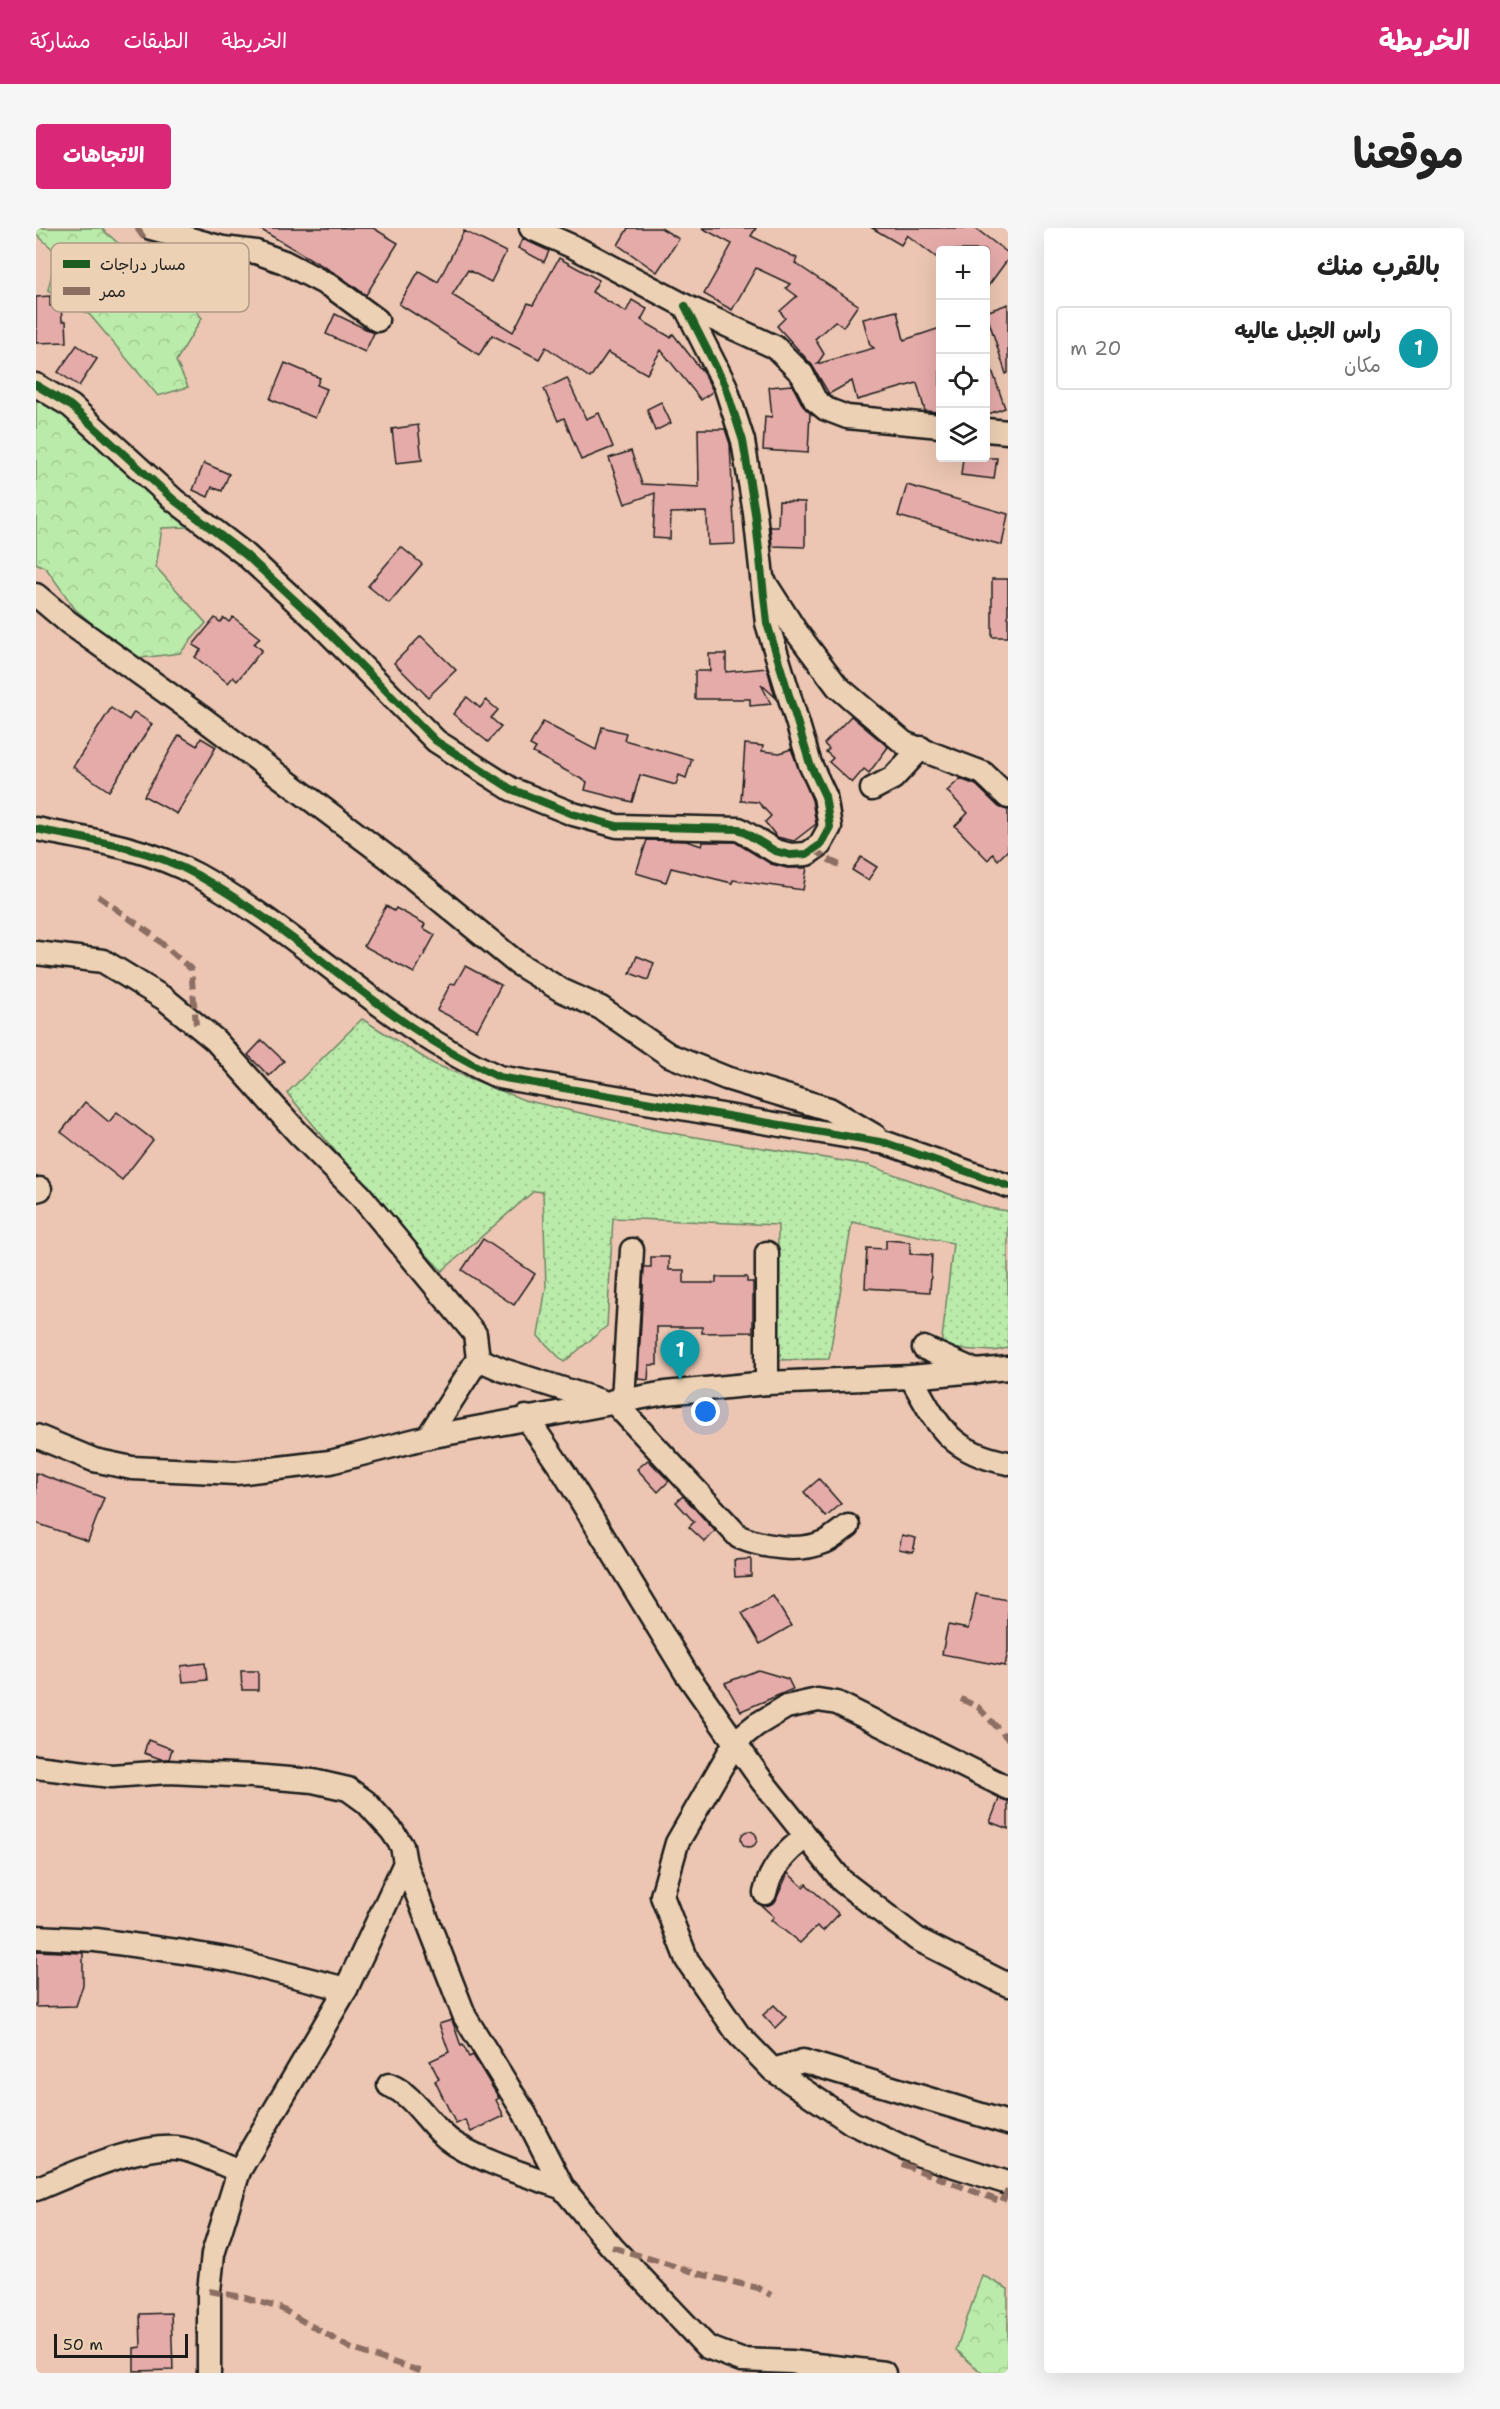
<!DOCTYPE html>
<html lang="ar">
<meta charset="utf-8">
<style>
body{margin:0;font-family:"Shantell Sans","Playpen Sans Arabic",sans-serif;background:#f6f6f6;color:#222;direction:rtl}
.controls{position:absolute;right:18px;top:18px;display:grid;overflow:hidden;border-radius:6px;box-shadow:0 6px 24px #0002}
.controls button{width:54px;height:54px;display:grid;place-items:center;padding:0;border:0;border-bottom:2px solid #e0e0e0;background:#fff;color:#222;font:30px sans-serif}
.scale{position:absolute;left:18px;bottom:15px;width:134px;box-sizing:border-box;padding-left:6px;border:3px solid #1c1c1c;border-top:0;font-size:16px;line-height:21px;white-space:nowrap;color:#1c1c1c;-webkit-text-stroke:4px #edd1b4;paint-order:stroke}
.you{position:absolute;left:670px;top:1184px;width:21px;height:21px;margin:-15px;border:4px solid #fff;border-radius:50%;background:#1a73e8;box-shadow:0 0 0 9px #1a73e833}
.badge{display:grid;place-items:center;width:39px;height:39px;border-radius:50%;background:#db2777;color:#fff;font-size:20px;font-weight:700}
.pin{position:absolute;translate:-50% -50px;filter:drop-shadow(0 2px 3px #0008)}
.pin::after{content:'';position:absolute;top:32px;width:21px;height:18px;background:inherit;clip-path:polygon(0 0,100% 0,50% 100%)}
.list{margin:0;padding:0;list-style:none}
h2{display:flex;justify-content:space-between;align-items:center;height:78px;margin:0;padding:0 24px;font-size:26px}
h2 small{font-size:20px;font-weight:400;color:#767676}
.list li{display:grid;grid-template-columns:39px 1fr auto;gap:18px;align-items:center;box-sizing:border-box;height:84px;margin:0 12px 12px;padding:0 12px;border:2px solid #e0e0e0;border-radius:6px}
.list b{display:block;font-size:22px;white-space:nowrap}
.list p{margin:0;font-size:20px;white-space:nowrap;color:#767676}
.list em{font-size:20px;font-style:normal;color:#767676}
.icon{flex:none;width:33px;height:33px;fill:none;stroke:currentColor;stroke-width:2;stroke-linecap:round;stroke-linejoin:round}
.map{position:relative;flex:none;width:972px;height:2145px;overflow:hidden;direction:ltr;border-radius:6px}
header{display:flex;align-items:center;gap:36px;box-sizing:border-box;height:84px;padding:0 30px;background:#db2777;color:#fff}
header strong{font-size:28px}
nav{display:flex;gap:33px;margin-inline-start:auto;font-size:21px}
.intro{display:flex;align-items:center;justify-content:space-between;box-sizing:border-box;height:144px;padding:0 36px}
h1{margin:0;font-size:42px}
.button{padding:15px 27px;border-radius:6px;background:#db2777;color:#fff;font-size:21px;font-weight:700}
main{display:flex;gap:36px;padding:0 36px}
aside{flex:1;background:#fff;border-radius:6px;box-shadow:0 6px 24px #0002}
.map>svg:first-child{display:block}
.grass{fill:url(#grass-dots);stroke:#6c8463;stroke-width:1.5}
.forest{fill:url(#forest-crowns);stroke:#6c8463;stroke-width:1.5}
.building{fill:#e5aba9;stroke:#1c1c1c;stroke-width:1.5}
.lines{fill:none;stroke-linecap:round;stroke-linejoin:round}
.minor-casing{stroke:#1c1c1c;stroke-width:27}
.minor{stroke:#edd1b4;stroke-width:22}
.quiet{stroke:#8d6e63;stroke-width:6;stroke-dasharray:12 6;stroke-linecap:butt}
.cycleway-casing{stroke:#edd1b4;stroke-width:11}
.cycleway{stroke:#1b5e20;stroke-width:8}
.key{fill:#edd1b4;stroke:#ae9b86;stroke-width:1.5}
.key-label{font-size:16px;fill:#1c1c1c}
</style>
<header>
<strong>الخريطة</strong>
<nav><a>الخريطة</a><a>الطبقات</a><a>مشاركة</a></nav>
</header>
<div class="intro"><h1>موقعنا</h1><a class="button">الاتجاهات</a></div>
<main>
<aside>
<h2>بالقرب منك<small></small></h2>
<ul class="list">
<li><span class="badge" style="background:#0f9aa8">1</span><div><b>راس الجبل عاليه</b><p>مكان</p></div><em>20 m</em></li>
</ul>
</aside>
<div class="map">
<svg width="972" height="2145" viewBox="0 0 972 2145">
<defs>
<pattern id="grass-dots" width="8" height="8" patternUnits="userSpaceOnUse" patternTransform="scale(1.5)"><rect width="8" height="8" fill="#bbebaa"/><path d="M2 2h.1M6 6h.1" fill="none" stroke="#a0c992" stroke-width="1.8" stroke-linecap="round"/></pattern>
<pattern id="forest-crowns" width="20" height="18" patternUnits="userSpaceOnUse" patternTransform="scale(1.5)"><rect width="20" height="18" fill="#bbebaa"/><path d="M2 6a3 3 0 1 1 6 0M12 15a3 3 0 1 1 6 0" fill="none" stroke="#a0c992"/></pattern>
</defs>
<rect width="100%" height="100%" fill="#ecc6b2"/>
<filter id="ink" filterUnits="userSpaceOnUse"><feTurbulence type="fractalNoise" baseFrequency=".0167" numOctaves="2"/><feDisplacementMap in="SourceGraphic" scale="12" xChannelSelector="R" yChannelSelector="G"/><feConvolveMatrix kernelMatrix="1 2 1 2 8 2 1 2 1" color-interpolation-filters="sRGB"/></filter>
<g filter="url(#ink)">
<!-- grass -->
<path class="grass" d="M326,791l72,45 90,36 135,31 209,34 120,43 20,3v137l-14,3 -53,-3 12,-105 -101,-21 -23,137 -52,1 1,-135 -165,-7 -6,108 -43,36 -26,-26 8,-49 -3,-95 -9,-1 -92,80 -58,-61 -97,-117z"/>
<!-- forest -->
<g class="forest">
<path d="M0,0h65l27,24 25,5 49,61 -26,43 12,26 -30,9 -68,-81 -42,-25 9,-37 -21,-19z"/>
<path d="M0,171l38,18 114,110 -26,1 -6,39 50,56 -26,30 -47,6 -58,-50 -29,-41 -10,-5z"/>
<path d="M946,2047l26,14v84h-26l-26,-23z"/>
</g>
<!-- building -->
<g class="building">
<path d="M222,0h115l25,15 -32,52 -28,-20z"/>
<path d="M592,0h33l18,11 -22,33 -39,-27z"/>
<path d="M666,0h54l-5,8 46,22 -2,5 63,42 -15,22 -8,-6 -20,18 9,15 -7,10 57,-16 -4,-3 -7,-26 34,-8 7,29 36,-12v84l-15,-1 -8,-28 -60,17 -5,-19 -23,13 -17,-29 -35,-39 8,-8 -5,-7 17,-15 -11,-8 4,-4 -34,-16 -24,42 -28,-16 28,-50z"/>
<path d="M836,0h103l33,25v6l-22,30v-39h-46v10l-33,-25 -6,10z"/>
<path d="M428,3l42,21 -15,30 -23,-12 -16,25 61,37 15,-29 5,2 26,-47 40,22 -7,12 34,20 6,-12 15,9 -6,11 29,17 3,-3 30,38 10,19 -12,9 -40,-50 -14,24 -39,-22 -18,26 -44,-31 -7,12 -47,-24 -13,20 -80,-51 20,-33 19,11z"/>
<path d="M487,11l26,12 -5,11 -26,-14z"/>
<path d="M14,68v10h11l1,15h4l1,21 -31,1v-46z"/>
<path d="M972,76v69l-2,1 -20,-62z"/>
<path d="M299,86l39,19 -9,19 -39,-18z"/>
<path d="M41,117l20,14 -18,27 -21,-14z"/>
<path d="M950,130h2l17,50 -19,7z"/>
<path d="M249,135l35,15 -3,7 10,4 -12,29 -45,-19z"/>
<path d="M531,150l19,41 13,-6 14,34 -32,13 -17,-42 -6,3 -14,-32z"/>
<path d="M756,157l11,21 7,7 -2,40 -45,-3 2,-34 7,1 -3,-30z"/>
<path d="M625,174l10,21 -16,8 -8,-22z"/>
<path d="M382,197l4,35 -26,3 -4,-34z"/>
<path d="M662,201h27l5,15 5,100 -27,1 -1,-33 -36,1 -1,26 -17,-1 2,-45 -30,11 -16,-46 22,-7 11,33 57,3z"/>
<path d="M927,230h34l-3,21 -33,-4z"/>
<path d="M168,235l25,11 -7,17 -10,-4 -4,10 -15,-7z"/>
<path d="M871,257l101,29 -6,31 -104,-29z"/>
<path d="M743,273l26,1v45l-33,-1 -2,-19h8z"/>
<path d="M365,319l21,17 -33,39 -21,-17z"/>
<rect x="956" y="351" width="16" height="58"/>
<path d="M197,389l27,21 -6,6 8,6 -25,31 -4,-4 -5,6 -33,-26 6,-7 -8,-5 22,-27 5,4 4,-4 5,4z"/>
<path d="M385,408l35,34 -28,27 -34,-34z"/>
<path d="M673,426h17v18l41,-4 8,29 -14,-13 10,20 -21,2v-7h-55v-28h15z"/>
<path d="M431,469l13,11 6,-8 12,10 -7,8 10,9 -13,15 -35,-28z"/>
<path d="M75,480l18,12 5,-8 18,12 -43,67 -36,-24z"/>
<path d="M815,488l37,31 -19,26 -5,-4 -12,14 -23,-21 4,-4 -7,-6 3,-3 -5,-5z"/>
<path d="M507,494l53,28 6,-23 24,6 -2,7 68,19 -6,19 -7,-3 -3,10 -36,-10 -8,27 -47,-12 2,-8 -54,-29 3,-5 -6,-3z"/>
<path d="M143,507l18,11 4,-8 15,9 -39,67 -33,-18z"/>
<path d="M709,516l18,2 -1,5 18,2 11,-4 21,51 4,24 -22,17 -17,-4 -12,-15 6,-6 -13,-14 -17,-1z"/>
<path d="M924,551l16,6 23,22 9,3v40l-10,10 -5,-6 -5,6 -33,-34 13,-13 -21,-22z"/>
<path d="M611,612l39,1 16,5 1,-4h32l36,22 16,4h20l-4,22 -70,-10 -1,3 -61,-15 -5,14 -30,-9z"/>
<path d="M825,629l16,10 -9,13 -16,-10z"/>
<path d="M350,678l8,5 2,-3 29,16 -2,4 12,7 -21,38 -50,-27z"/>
<path d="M601,728l17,7 -6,17 -18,-7z"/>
<path d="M429,738l36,19 -24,45 -40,-20 14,-27 4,1z"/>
<path d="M226,812l22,21 -15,15 -21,-21z"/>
<path d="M49,874l24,20 8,-10 36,28 -31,40 -61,-48z"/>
<path d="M447,1011l52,35 -21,31 -52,-35z"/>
<path d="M850,1012l24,2v12l22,1 -2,37 -65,-4 2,-40 19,1z"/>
<path d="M615,1029h18v13h15v13h32v-6h31v5h6v50l-51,1v-6h-45v38h-8l-1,15 -10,-1 6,-112h7z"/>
<path d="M612,1232l21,21 -11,11 -21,-23z"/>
<path d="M0,1245l68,25 -16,43 -52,-18z"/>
<path d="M783,1251l22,25 -15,13 -22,-25z"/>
<path d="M647,1268l32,35 -10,11 -16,-15 5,-5 -18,-20z"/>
<path d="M866,1307l14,3 -3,14 -14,-3z"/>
<path d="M715,1331v17l-16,1 -1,-17z"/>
<path d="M940,1366l32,6v51l-3,15 -63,-12 6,-29 20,4z"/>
<path d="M737,1368l18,30 -31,18 -18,-31z"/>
<path d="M169,1435l2,17 -24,2 -2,-16z"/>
<path d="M722,1442l30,9 5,10 -52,22 -16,-28z"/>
<path d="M205,1443h17v19h-16z"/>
<path d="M112,1512l24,9 -3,10h-8l-17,-6z"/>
<path d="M963,1571l9,2v28l-18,-7z"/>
<circle cx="713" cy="1611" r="8"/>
<path d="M752,1645l15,14 3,-3 33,30 -16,17 -6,-5 -17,17 -29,-23 3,-3 -12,-11 13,-4z"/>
<path d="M0,1723l47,2v32l-7,21 -40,1z"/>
<path d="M738,1777l12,12 -11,11 -12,-13z"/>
<path d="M416,1792l9,26 2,-1 6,12 4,-2 26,43 -3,2 8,16 -33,16 -6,-12 -9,4 -21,-43 4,-2 -9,-18 19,-9 -10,-28z"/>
<path d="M135,2085l2,57 -39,1v-23l7,-1 -1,-33z"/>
</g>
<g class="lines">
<defs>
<g id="minor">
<path d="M115,0l72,20 33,4 28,10 48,25 45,33"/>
<path d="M495,0l45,20 109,58 90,41 27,27 13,26 11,9 21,8 93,9"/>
<path d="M0,157l35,21 103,94 72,55 69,64 121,122 75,48 62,25 44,12 122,3 36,22 15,4 17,-1 13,-9 10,-18 -5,-31 -15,-32 -43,-141 -12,-110 -12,-72 -18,-56 -40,-79"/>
<path d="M950,202l22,2"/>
<path d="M729,355l30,47 42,56 67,57 79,30 25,24"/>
<path d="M0,367l32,27 137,98 185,139 127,104 44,27 40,18 68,47 57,23 103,31 46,27"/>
<path d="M836,561l21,-11 28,-30"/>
<path d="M0,601c55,11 112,19 161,46 108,60 189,151 302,202l387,66 122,43"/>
<path d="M0,725l67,8 62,38 50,41 83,93 62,62 115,139 3,25 -50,78"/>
<path d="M0,962l4,-1"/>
<path d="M731,1025v130"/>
<path d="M888,1120l54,24"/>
<path d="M442,1131l25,11 98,31"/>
<path d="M875,1149c27,49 38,75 97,86"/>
<path d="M587,1172l9,-150"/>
<path d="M577,1173l126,136c24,10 60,16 85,5 8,-3 16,-11 24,-16"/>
<path d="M490,1189l39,57 121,199 76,108 80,100 75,58 91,46"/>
<path d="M0,1208l58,24 38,8 104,5 94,-11 98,-25 237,-44 102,-10 144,-6 97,-9"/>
<path d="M0,1539l75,9 58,-4 84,4 60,5 35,8 18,13 26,29 10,15 3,17 60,154 60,97 38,74 49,59 95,100 34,13 50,2 93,11"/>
<path d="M972,1560l-171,-85 -19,-3 -32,7 -30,18 -20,16 -59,102 -15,53 25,64 51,74 35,36 30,-9 205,62"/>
<path d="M729,1665c5,-24 21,-42 41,-56"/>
<path d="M0,1709l60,3 88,12 48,8 114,29"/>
<path d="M737,1842l79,53 68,32 88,28"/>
<path d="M353,1857c29,12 40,43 66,59 33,20 72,31 108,44"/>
<path d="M0,1961c37,-15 107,-48 147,-40 19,4 38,15 56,22"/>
<path d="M173,2145v-82l4,-37 26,-83 107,-182 59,-126"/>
</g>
</defs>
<!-- minor casing -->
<use href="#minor" class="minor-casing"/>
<!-- minor -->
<use href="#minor" class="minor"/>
<!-- quiet -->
<g class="quiet">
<path d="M101,0l14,20 35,27"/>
<path d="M778,621l15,11 15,7"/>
<path d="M62,668l53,38 40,35 5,56"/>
<path d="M925,1471l17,8 30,32"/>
<path d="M866,1936l100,38 6,-12"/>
<path d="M576,2019l88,27 58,14 13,7"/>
<path d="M173,2063l34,6 37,11 72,41 74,24"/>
</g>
<defs>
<g id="cycleway">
<path d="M0,157l35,21 103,94 72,55 69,64 121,122 75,48 62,25 44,12 122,3 36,22 15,4 17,-1 13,-9 10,-18 -5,-31 -15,-32 -43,-141 -12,-110 -12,-72 -18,-56 -40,-79"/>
<path d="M0,601c55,11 112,19 161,46 108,60 189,151 302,202l387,66 122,43"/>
</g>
</defs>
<!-- cycleway casing -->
<use href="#cycleway" class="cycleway-casing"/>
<!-- cycleway -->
<use href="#cycleway" class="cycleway"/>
</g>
</g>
<!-- legend -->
<rect x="15" y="15" width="198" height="69" rx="9" class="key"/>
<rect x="27" y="32" width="27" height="8" fill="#1b5e20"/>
<rect x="27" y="59" width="27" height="8" fill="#8d6e63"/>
<g class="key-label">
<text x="64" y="42">مسار دراجات</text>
<text x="64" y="69">ممر</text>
</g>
</svg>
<div class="controls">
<button>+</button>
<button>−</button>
<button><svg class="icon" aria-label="locate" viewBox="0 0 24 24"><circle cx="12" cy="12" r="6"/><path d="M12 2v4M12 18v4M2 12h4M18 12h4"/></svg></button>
<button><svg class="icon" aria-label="layers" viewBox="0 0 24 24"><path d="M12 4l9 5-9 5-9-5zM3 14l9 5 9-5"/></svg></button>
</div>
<div class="scale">50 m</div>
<div class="you"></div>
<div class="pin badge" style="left:644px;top:1152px;background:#0f9aa8">1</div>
</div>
</main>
